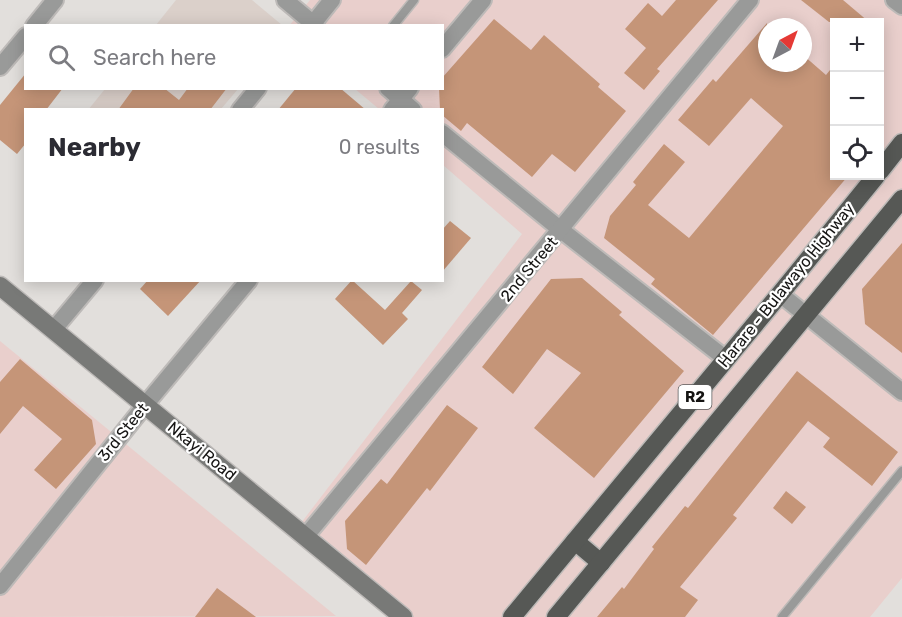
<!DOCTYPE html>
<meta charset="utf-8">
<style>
body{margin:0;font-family:Rubik,sans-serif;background:#f2f2f3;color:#2b2b33}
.controls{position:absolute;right:18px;top:18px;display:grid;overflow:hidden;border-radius:0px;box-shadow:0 3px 15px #0003}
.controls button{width:54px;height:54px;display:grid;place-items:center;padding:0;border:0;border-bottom:2px solid #e1e1e2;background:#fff;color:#2b2b33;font:30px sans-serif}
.compass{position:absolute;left:758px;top:18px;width:54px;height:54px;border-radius:50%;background:#fff;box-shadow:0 3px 15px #0003;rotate:41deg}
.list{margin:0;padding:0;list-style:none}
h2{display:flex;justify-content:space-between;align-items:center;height:78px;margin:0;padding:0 24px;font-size:26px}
h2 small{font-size:20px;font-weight:400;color:#7c7c81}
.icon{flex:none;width:33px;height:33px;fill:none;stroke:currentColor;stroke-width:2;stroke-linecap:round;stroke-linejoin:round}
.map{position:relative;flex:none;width:902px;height:617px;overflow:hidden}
.search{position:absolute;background:#fff;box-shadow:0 3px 15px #0003;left:24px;top:24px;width:420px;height:66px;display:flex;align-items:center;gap:15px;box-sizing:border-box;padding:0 21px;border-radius:0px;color:#7c7c81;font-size:22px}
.panel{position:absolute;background:#fff;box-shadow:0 3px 15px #0003;left:24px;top:108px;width:420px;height:174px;border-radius:0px}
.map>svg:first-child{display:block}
.commercial{fill:#e9cfcc;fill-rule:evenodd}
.built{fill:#dbd0ca}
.building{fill:#c59578}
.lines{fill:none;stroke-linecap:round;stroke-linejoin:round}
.service-casing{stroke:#bdbab8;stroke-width:11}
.minor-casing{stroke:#bdbab8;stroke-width:20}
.secondary-casing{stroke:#bdbab8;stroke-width:21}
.trunk-casing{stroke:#bdbab8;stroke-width:21}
.service{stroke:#999a99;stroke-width:8}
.minor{stroke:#999a99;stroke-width:16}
.secondary{stroke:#787977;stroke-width:18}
.trunk{stroke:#565855;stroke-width:18}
.labels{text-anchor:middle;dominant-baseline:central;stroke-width:4.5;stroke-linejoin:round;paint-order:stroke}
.shield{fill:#fff;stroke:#5b5a5a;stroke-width:1.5}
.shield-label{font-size:15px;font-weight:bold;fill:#151413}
.street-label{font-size:16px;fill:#151413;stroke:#fff}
</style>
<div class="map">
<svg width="902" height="617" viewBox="0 0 902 617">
<rect width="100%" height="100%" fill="#e2dfdc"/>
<!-- commercial -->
<g class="commercial">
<path d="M310,0h592v578l-32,39h-457l-115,-90 224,-293 -79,-69 -1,-55 -63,-1 -24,-20 87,-1v-62h-153zM834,22h46v154h-46zM767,27h36v36h-36z"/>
<path d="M0,341l336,275 -336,1z"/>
</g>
<!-- built -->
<g class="built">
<path d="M176,0h76l30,25h-126z"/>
<path d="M105,89h133l-17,20 -133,1z"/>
</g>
<!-- building -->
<g class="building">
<path d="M676,0h42l-61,69 3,2 -16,19 -20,-17 22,-25 -21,-19 23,-26 14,13z"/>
<path d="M801,0h42l26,22h-40z"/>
<path d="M494,19l37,31 13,-15 56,49 -2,3 28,24 -51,61 -23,-18 -20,23 -65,-54 -6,8 -19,-16v-5h-2l-1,-22h3v-10z"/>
<path d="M767,23v40h36v-8l23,20 8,-10v111h14l-135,159 -62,-51 4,-5 -51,-41 6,-22 26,-31 -3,-3 31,-38 21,18 -37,43 41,33 94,-112 -32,-28 -42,48 -31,-26 35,-41 3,3z"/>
<path d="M26,73v15h37l-17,22h-20v33l-9,11 -17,-14v-35z"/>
<path d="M134,88h30l15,12 9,-12h39l-17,22h-92z"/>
<path d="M296,88h44l26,22h-88z"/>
<path d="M450,221l21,17 -29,34v-42z"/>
<path d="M902,243v110l-37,-29 -3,-35z"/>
<path d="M582,278l40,34 -3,3 65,56 -90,107 -60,-50 47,-55 -34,-24 -34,45 -31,-27 69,-88z"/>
<path d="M148,280h53l-33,36 -28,-27z"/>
<path d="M352,280l33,30 26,-29 11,9 -20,23 6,6 -25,26 -48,-46z"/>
<path d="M20,359l72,61 4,24 -40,45 -22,-19 28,-31 -39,-33 -23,28v-52z"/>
<path d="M797,371l101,81 -26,34 -49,-39 7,-9 -22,-17 -75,94 4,3 -57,69 18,13 -13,17h-88l25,-30 2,2 30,-40 -2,-2 33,-41 3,2z"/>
<path d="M447,405l31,23 -48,63 -3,-3 -61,77 -19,-16 -2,-28 36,-42 6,5z"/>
<path d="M786,491l20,16 -14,17 -19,-16z"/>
<path d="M217,588l39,29h-61z"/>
</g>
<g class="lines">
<defs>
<g id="service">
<path d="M393,26l21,-26"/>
<path d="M782,617l120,-146"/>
</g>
<g id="minor">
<path d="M285,0l31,26"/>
<path d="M894,0l8,6"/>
<path d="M34,26l21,-26"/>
<path d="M311,26l21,-26"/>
<path d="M442,49l41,-49"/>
<path d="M0,67l26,-31"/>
<path d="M388,88l25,22"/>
<path d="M240,110l18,-22"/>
<path d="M392,110l18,-22"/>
<path d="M442,133l119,97 165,129"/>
<path d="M780,294l122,98"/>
<path d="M54,329l41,-49"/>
<path d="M306,536l444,-536"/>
<path d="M0,586l146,-182 103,-124"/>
</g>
<path id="secondary" d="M0,286l403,331"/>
<g id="trunk">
<path d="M880,171l22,-28"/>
<path d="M575,541l26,22"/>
<path d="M512,617l268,-323 96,-118"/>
<path d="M556,617l346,-418"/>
</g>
</defs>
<!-- service casing -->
<use href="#service" class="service-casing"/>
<!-- minor casing -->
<use href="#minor" class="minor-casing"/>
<!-- secondary casing -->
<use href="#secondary" class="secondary-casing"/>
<!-- trunk casing -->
<use href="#trunk" class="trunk-casing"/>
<!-- service -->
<use href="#service" class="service"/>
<!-- minor -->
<use href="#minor" class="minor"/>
<!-- secondary -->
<use href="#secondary" class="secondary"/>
<!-- trunk -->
<use href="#trunk" class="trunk"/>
</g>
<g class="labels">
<!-- shield labels -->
<rect class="shield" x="678.5" y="385" width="33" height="24" rx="4.5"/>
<g class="shield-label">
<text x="695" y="397">R2</text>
</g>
<!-- street labels -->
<g class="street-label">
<text transform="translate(529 269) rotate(-50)">2nd Street</text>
<text transform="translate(786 285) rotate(-51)">Harare - Bulawayo Highway</text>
<text transform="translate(123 432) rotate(-51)">3rd Steet</text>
<text transform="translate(202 451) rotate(39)">Nkayi Road</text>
</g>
</g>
</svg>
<div class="controls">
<button>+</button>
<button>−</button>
<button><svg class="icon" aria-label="locate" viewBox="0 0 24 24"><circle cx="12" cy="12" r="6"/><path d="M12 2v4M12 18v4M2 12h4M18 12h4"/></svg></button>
</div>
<svg class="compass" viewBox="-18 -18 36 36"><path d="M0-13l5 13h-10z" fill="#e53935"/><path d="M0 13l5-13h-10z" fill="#7c7c81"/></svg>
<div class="search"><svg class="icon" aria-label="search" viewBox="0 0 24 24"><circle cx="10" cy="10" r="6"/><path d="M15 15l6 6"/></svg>Search here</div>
<section class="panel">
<h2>Nearby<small>0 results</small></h2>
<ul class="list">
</ul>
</section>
</div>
